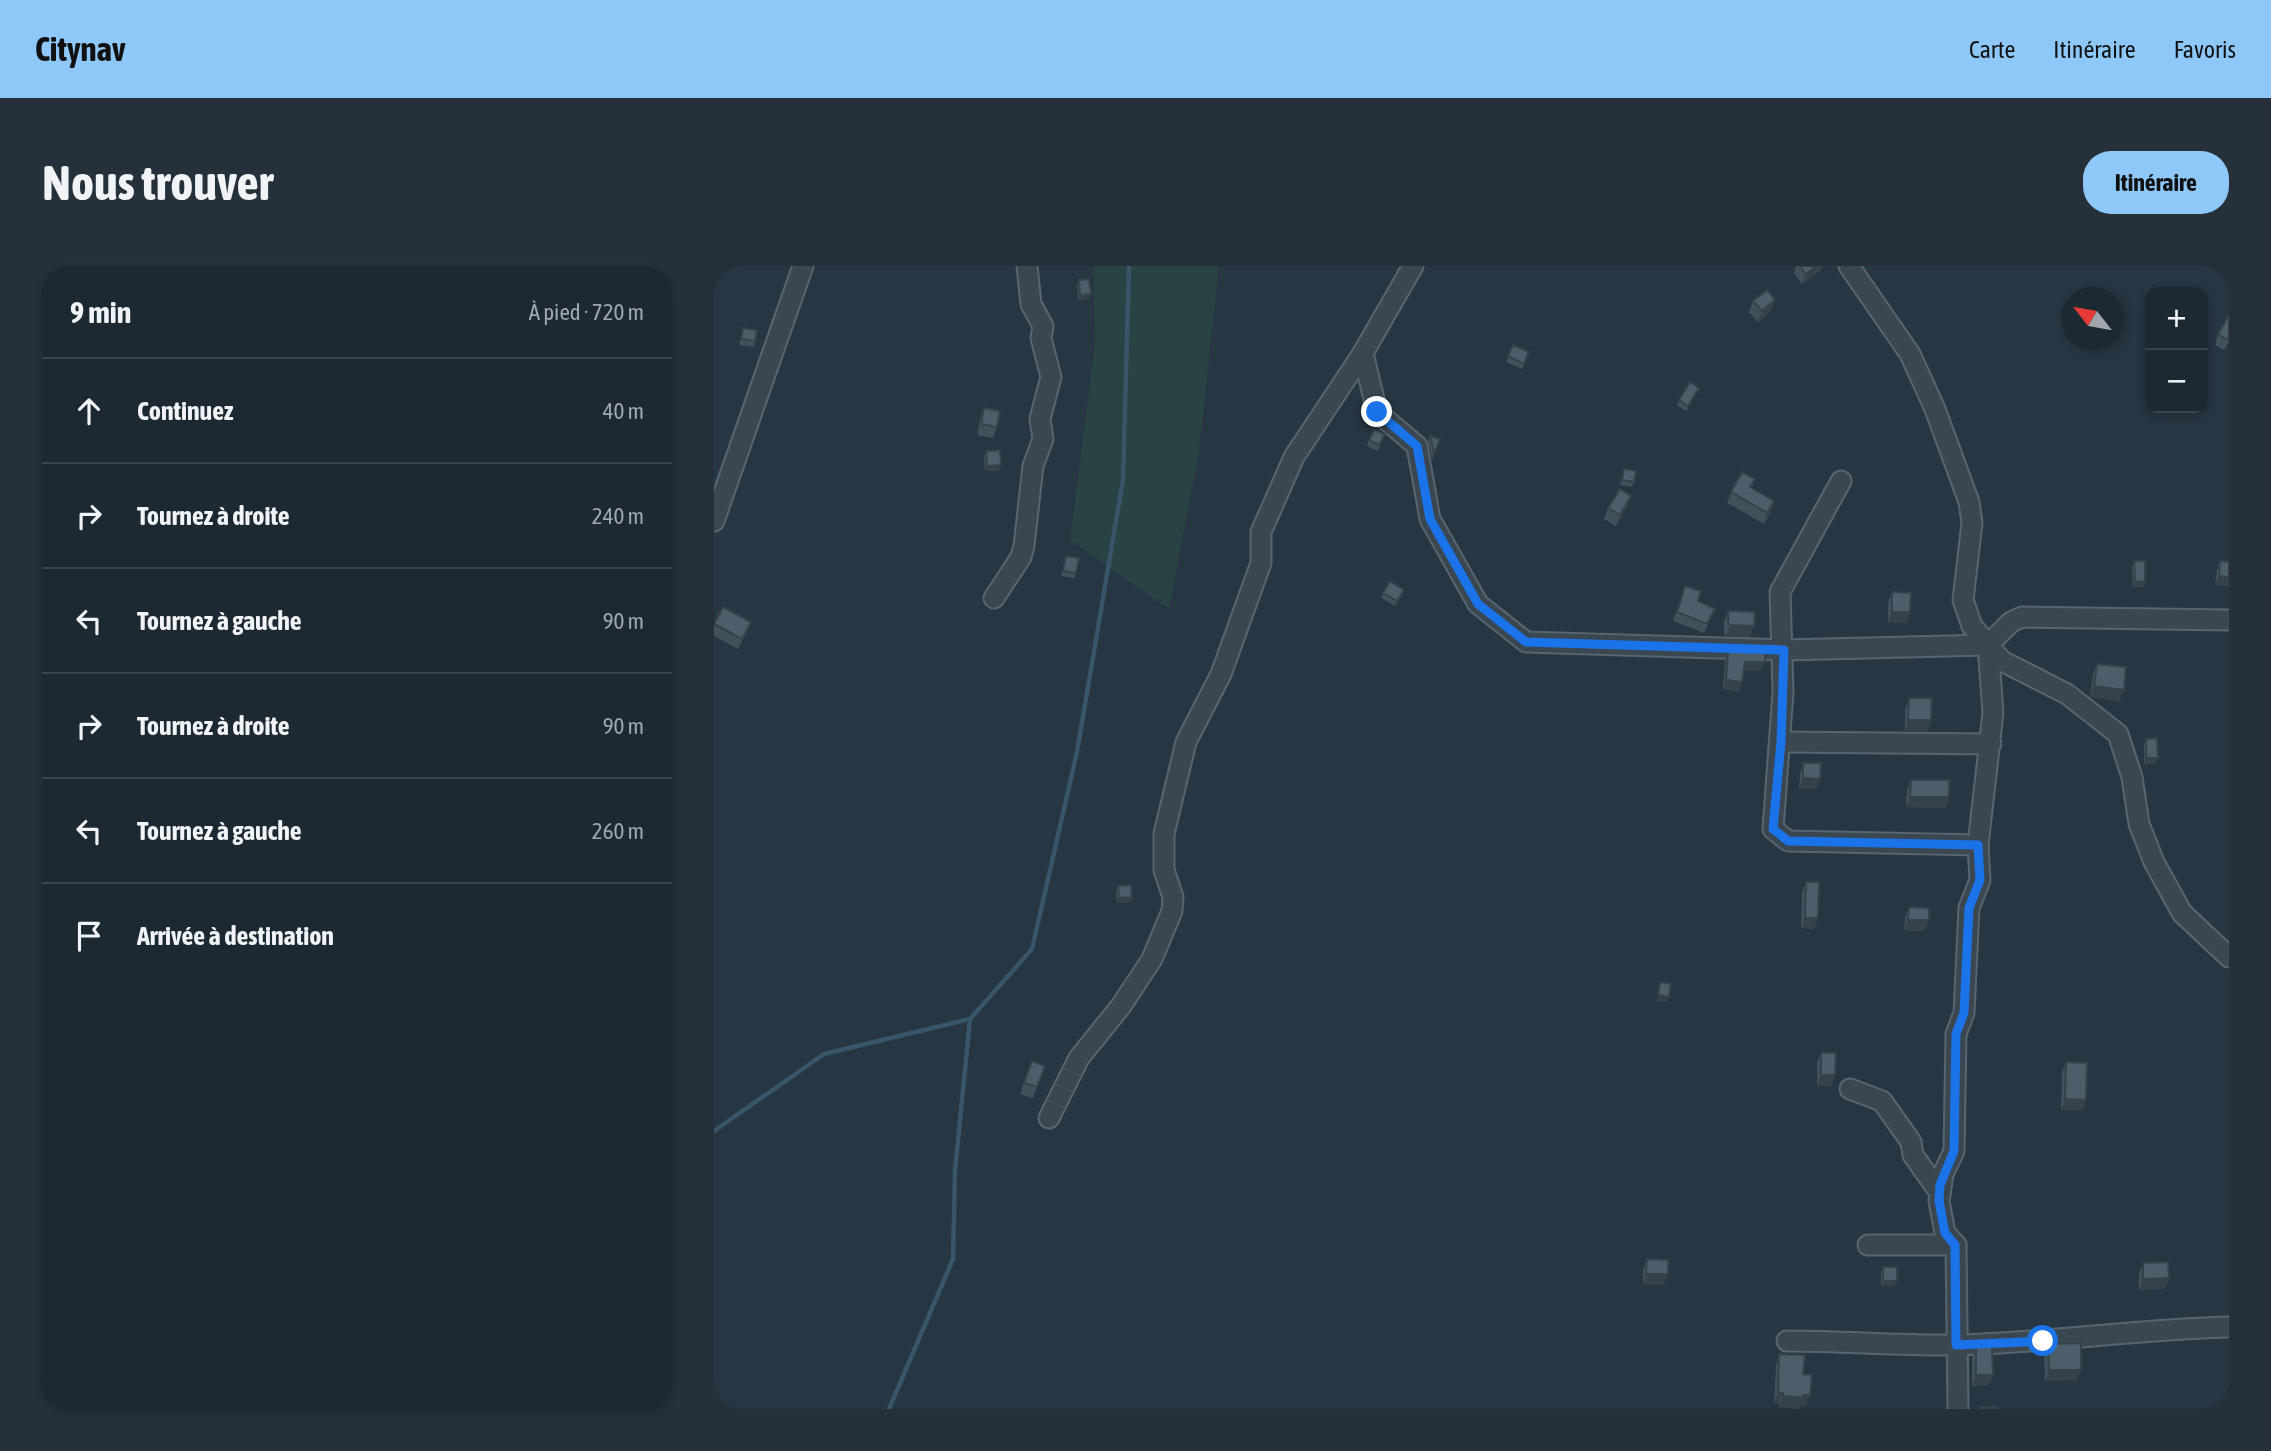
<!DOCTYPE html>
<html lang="fr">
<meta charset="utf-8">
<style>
body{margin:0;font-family:"Asap Condensed",sans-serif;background:#25303a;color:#f1f3f6}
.controls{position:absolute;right:21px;top:21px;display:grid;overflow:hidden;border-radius:14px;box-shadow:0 4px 10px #0003}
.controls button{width:63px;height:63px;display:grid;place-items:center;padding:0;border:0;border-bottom:2px solid #3a444d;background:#1c2832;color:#f1f3f6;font:35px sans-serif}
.compass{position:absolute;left:1347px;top:21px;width:63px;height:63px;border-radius:50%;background:#1c2832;box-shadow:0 4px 10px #0003;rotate:301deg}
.stop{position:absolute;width:21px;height:21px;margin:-16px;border:5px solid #1a73e8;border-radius:50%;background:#fff}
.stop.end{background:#1a73e8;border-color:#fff;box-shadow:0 2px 7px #0008}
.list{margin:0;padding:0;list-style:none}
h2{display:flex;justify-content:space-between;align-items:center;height:91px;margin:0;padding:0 28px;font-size:30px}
h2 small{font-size:23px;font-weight:400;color:#a0a6ac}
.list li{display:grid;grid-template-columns:46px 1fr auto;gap:21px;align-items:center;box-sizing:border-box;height:105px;padding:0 28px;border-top:2px solid #3a444d}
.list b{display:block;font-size:26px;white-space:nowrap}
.list em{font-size:23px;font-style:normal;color:#a0a6ac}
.icon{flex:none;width:38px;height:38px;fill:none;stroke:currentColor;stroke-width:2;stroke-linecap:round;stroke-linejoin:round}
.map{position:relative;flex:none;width:1515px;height:1143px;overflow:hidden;border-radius:28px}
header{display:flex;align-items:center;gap:42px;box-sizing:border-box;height:98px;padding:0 35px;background:#8ec8f9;color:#111}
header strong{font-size:33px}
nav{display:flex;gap:38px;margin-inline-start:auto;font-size:24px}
.intro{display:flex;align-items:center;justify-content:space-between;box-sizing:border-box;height:168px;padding:0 42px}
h1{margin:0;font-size:49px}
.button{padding:18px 32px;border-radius:28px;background:#8ec8f9;color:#111;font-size:24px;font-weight:700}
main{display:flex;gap:42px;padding:0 42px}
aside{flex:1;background:#1c2832;border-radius:28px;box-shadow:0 4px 10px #0003}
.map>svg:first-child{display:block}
.green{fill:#284342}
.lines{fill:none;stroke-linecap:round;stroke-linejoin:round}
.stream{stroke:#395569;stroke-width:4.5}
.minor-casing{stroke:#58656f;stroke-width:23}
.minor{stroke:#3a4751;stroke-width:19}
.wall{fill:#41515b}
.shaded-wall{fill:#35424a}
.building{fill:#4c5e6a;stroke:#35424a;stroke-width:2}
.route{stroke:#1a73e8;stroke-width:9}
</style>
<header>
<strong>Citynav</strong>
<nav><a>Carte</a><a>Itinéraire</a><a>Favoris</a></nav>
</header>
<div class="intro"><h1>Nous trouver</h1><a class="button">Itinéraire</a></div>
<main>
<aside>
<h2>9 min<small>À pied · 720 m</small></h2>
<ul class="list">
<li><svg class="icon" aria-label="ahead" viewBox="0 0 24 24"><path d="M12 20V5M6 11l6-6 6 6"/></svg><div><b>Continuez</b></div><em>40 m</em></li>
<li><svg class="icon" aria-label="right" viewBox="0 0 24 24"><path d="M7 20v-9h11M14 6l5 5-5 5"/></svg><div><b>Tournez à droite</b></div><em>240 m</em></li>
<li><svg class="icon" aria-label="left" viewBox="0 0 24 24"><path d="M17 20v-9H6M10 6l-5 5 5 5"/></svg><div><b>Tournez à gauche</b></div><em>90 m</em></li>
<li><svg class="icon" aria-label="right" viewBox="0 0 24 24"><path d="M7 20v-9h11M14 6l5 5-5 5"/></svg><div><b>Tournez à droite</b></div><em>90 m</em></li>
<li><svg class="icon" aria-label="left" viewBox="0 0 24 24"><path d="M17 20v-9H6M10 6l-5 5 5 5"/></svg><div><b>Tournez à gauche</b></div><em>260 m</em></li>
<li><svg class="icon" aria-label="arrive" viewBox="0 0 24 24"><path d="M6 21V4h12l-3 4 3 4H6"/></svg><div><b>Arrivée à destination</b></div></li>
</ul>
</aside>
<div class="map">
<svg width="1515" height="1143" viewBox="0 0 1515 1143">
<rect width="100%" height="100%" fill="#263642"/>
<!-- green -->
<path class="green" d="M379,0h126l-20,186 -30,157 -99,-69 25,-197z"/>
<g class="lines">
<!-- stream -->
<g class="stream">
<path d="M0,865l110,-77 146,-35 62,-70 45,-197 46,-272 6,-214"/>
<path d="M175,1143l64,-150 2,-88 15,-152"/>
</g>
<defs>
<g id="minor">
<path d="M1135,0l61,88 25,55 34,93 3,21 -9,77 9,26 16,19 5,68 -15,132 2,35 -11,28 -5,105 -8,21 -2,117 -11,23 -4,27 6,32 11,12 2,164"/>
<path d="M649,87l14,59 40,34 13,73 48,85 48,38 258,8 204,-5 23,-23 11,-5 207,3"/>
<path d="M1127,215l-61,111 3,100 -10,137 15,12 190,4"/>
<path d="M0,255l89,-255"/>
<path d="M280,332l27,-41 3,-11 9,-80 10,-27 -3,-20 11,-42 -10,-39 2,-12 -12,-22 -4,-38"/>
<path d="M1274,379l14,16 65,33 51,40 14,43 7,47 15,38 28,51 47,44"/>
<path d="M1067,476l210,2"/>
<path d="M1136,823l32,12 29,41 2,13 27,38"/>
<path d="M335,852l30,-60 42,-52 31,-47 20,-48 1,-14 -9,-27v-36l22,-92 35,-68 40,-111v-31l33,-75 69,-104 50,-87"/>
<path d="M1154,979h88"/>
<path d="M1073,1075c56,0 114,5 170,4 91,-2 181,-16 272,-18"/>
</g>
</defs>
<!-- minor casing -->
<use href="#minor" class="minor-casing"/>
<!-- minor -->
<use href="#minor" class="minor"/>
</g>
<!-- wall -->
<g class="wall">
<path d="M1082,0h26l-2,5 -18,13 -8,-11z"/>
<path d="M365,14l10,19 -11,1 -1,-14z"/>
<path d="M1039,35l18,10 -13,11 -9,-10z"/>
<path d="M1515,49v27l-5,8 -9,-5 3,-11z"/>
<path d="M29,62l12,13 -2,6 -14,-2z"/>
<path d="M799,79l16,7 -7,17 -16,-7z"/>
<path d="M985,122l-2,5 -11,18 -9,-6 2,-5z"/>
<path d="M270,142l13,19 -4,11 -16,-3 3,-16z"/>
<path d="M716,170l10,3 -8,21 -4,-19z"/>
<path d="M655,174h14l-5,11 -11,-5z"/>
<path d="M272,185l13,20h-14l-1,-15z"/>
<path d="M910,203l10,13 -2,5 -12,-2z"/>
<path d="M1041,213l-3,9 22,13 -3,11 -7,12 -37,-21 4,-11z"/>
<path d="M917,230l-4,10 -11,20 -12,-7 4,-11z"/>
<path d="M352,290l10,17 -2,5 -13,-2z"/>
<path d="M1420,295l11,20 -2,6h-10l-1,-20z"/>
<path d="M1506,295l9,1 -14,23 2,-15z"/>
<path d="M971,320l26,32 -7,15 -31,-12z"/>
<path d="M1178,326l18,20 -4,11h-18v-20z"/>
<path d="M669,327l19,2 -7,11 -14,-8z"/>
<path d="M9,341l28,15 -4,11 -9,16 -24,-13v-12z"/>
<path d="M1014,345l22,26 -24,-1 -2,-3v-11z"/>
<path d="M1014,385l33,20h-18l-4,20 -16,-2 2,-29z"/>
<path d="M1383,398l23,37 -30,-4 3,-23z"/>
<path d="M1195,432l19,33h-23v-22z"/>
<path d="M1432,473l10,24 -12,1v-20z"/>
<path d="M1089,497l17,16 -4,10h-17l1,-15z"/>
<path d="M1197,514l34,28 -39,-1 1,-17z"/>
<path d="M1092,616l8,47 -13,-1 1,-35z"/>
<path d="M404,620l12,16 -13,1 -1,-12z"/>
<path d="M1195,641l16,24 -21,-1 1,-12z"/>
<path d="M1107,787l11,33h-15v-23z"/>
<path d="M318,795l13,5 -12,32 -13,-4z"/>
<path d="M1352,796l17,48h-22l1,-37z"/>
<path d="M933,993l17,26h-21v-15z"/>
<path d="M1429,997l22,26 -26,1v-16z"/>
<path d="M1169,1001l12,19h-14v-14z"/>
<path d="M1334,1078l29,36 -32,1 -1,-26z"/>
<path d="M1262,1081l17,28 -4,10 -17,1v-28z"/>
<path d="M1065,1088l24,20 3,32 -6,-1 -1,4 -20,-2v-4h-5l2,-38z"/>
</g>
<!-- shaded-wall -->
<g class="shaded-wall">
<path d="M1102,0h6l-2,5 -18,13 4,-10z"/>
<path d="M377,28l-2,5 -11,1 2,-5z"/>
<path d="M1061,34l-4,11 -13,11 4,-11z"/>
<path d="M287,199l-2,6h-14l2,-5z"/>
<path d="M917,230l-4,10 -11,20 4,-11z"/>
<path d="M1060,235l-3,11 -7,12 3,-11z"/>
<path d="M1505,310l10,1v9l-14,-1z"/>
<path d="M1431,315l-2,6h-10l2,-5z"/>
<path d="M1178,346h18l-4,11h-18z"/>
<path d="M37,356l-4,11 -9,16 4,-10z"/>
<path d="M1016,359l24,1 -4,11 -24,-1z"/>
<path d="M1031,396h20l-4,9h-20z"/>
<path d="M1012,414l16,2 -3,9 -16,-2z"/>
<path d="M1380,420l30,4 -4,11 -30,-4z"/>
<path d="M1194,454h23l-3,11h-23z"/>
<path d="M1432,492h12l-2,5 -12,1z"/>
<path d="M1089,512l17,1 -4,10h-17z"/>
<path d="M1196,531h39l-4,11 -39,-1z"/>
<path d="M418,631l-2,5 -13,1 2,-5z"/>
<path d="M1091,652h13l-4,11 -13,-1z"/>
<path d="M1194,654h21l-4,11 -21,-1z"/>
<path d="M944,729l11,2 -2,5 -11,-1z"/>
<path d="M1107,809h14l-3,11h-15z"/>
<path d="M1351,833l21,1 -3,10h-22z"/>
<path d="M932,1008h22l-4,11h-21z"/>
<path d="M1455,1012l-4,11 -26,1 4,-11z"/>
<path d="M1169,1015h14l-2,5h-14z"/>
<path d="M1335,1104h32l-4,10 -32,1z"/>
<path d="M1262,1109h17l-4,10 -17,1z"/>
<path d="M1064,1126l5,1 -4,10h-5z"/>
<path d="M1089,1129h7l-4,11 -6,-1 -1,4 -20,-2 4,-11z"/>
</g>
<!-- building -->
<g class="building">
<path d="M1086,0h16l-10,8z"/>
<path d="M375,13l2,15 -11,1 -1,-15z"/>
<path d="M1053,24l8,10 -13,11 -9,-10z"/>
<path d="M1515,49v23l-1,2 -10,-6z"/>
<path d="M29,62l14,2 -2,11 -14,-2z"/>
<path d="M799,79l16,7 -5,12 -16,-8z"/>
<path d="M976,116l9,6 -11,18 -9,-6z"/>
<path d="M270,142l16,3 -3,16 -16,-3z"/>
<path d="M660,163l11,5 -6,11 -10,-5z"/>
<path d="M716,170l10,3 -6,15 -3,-16z"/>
<path d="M286,184l1,15 -14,1 -1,-15z"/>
<path d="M910,203l12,2 -2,11 -12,-2z"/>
<path d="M1028,206l13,7 -5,8 24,14 -7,12 -36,-21z"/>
<path d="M906,223l11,7 -11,19 -12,-7z"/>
<path d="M352,290l13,2 -3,15 -13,-2z"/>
<path d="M1420,295h11v20l-10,1z"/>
<path d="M1506,295l9,1v15l-10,-1z"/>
<path d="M676,315l14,9 -7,11 -14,-8z"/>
<path d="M971,320l16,5 -3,10 17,8 -8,15 -30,-12z"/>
<path d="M1178,326l19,1 -1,19h-18z"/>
<path d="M9,341l28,15 -9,17 -28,-15z"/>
<path d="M1014,345l27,1 -1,14 -24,-1 -2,-3z"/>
<path d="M1014,385l37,2v9h-20l-3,20 -16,-2z"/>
<path d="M1383,398l29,3 -2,23 -30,-4z"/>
<path d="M1195,432h23l-1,22h-23z"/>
<path d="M1443,472l1,20h-12v-19z"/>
<path d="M1089,497h18l-1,16 -17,-1z"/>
<path d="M1197,514h38v17h-39z"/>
<path d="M1092,616h13l-1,36h-13z"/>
<path d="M417,619l1,12 -13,1 -1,-12z"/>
<path d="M1195,641l20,1v12h-21z"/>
<path d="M946,716l11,2 -2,13 -11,-2z"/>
<path d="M1107,787h15l-1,22h-14z"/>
<path d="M318,795l13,5 -8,21 -13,-4z"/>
<path d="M1352,796l21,1 -1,37 -21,-1z"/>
<path d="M933,993l21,1v14h-22z"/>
<path d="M1454,996l1,16 -26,1v-16z"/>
<rect x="1169" y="1001" width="14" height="14"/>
<path d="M1367,1077v27h-32l-1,-26z"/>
<path d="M1262,1081h16l1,28h-17z"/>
<path d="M1065,1088l26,1 -2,19 9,1 -2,20h-7v3l-20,-2v-3l-5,-1z"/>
<rect x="1267" y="1141" width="16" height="2"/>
</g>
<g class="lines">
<!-- route -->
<path class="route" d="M663,146l40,34 13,73 48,85 48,38 258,8 -3,92 -8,87 15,12 190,4 2,35 -11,28 -5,105 -8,21 -2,117 -14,34 -1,16 6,32 10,12 1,100 87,-4"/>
</g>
</svg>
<div class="controls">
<button>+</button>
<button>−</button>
</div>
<svg class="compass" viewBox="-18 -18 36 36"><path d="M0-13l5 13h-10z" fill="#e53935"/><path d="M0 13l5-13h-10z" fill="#a0a6ac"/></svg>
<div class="stop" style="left:1329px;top:1075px"></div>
<div class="stop end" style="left:663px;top:146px"></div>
</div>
</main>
